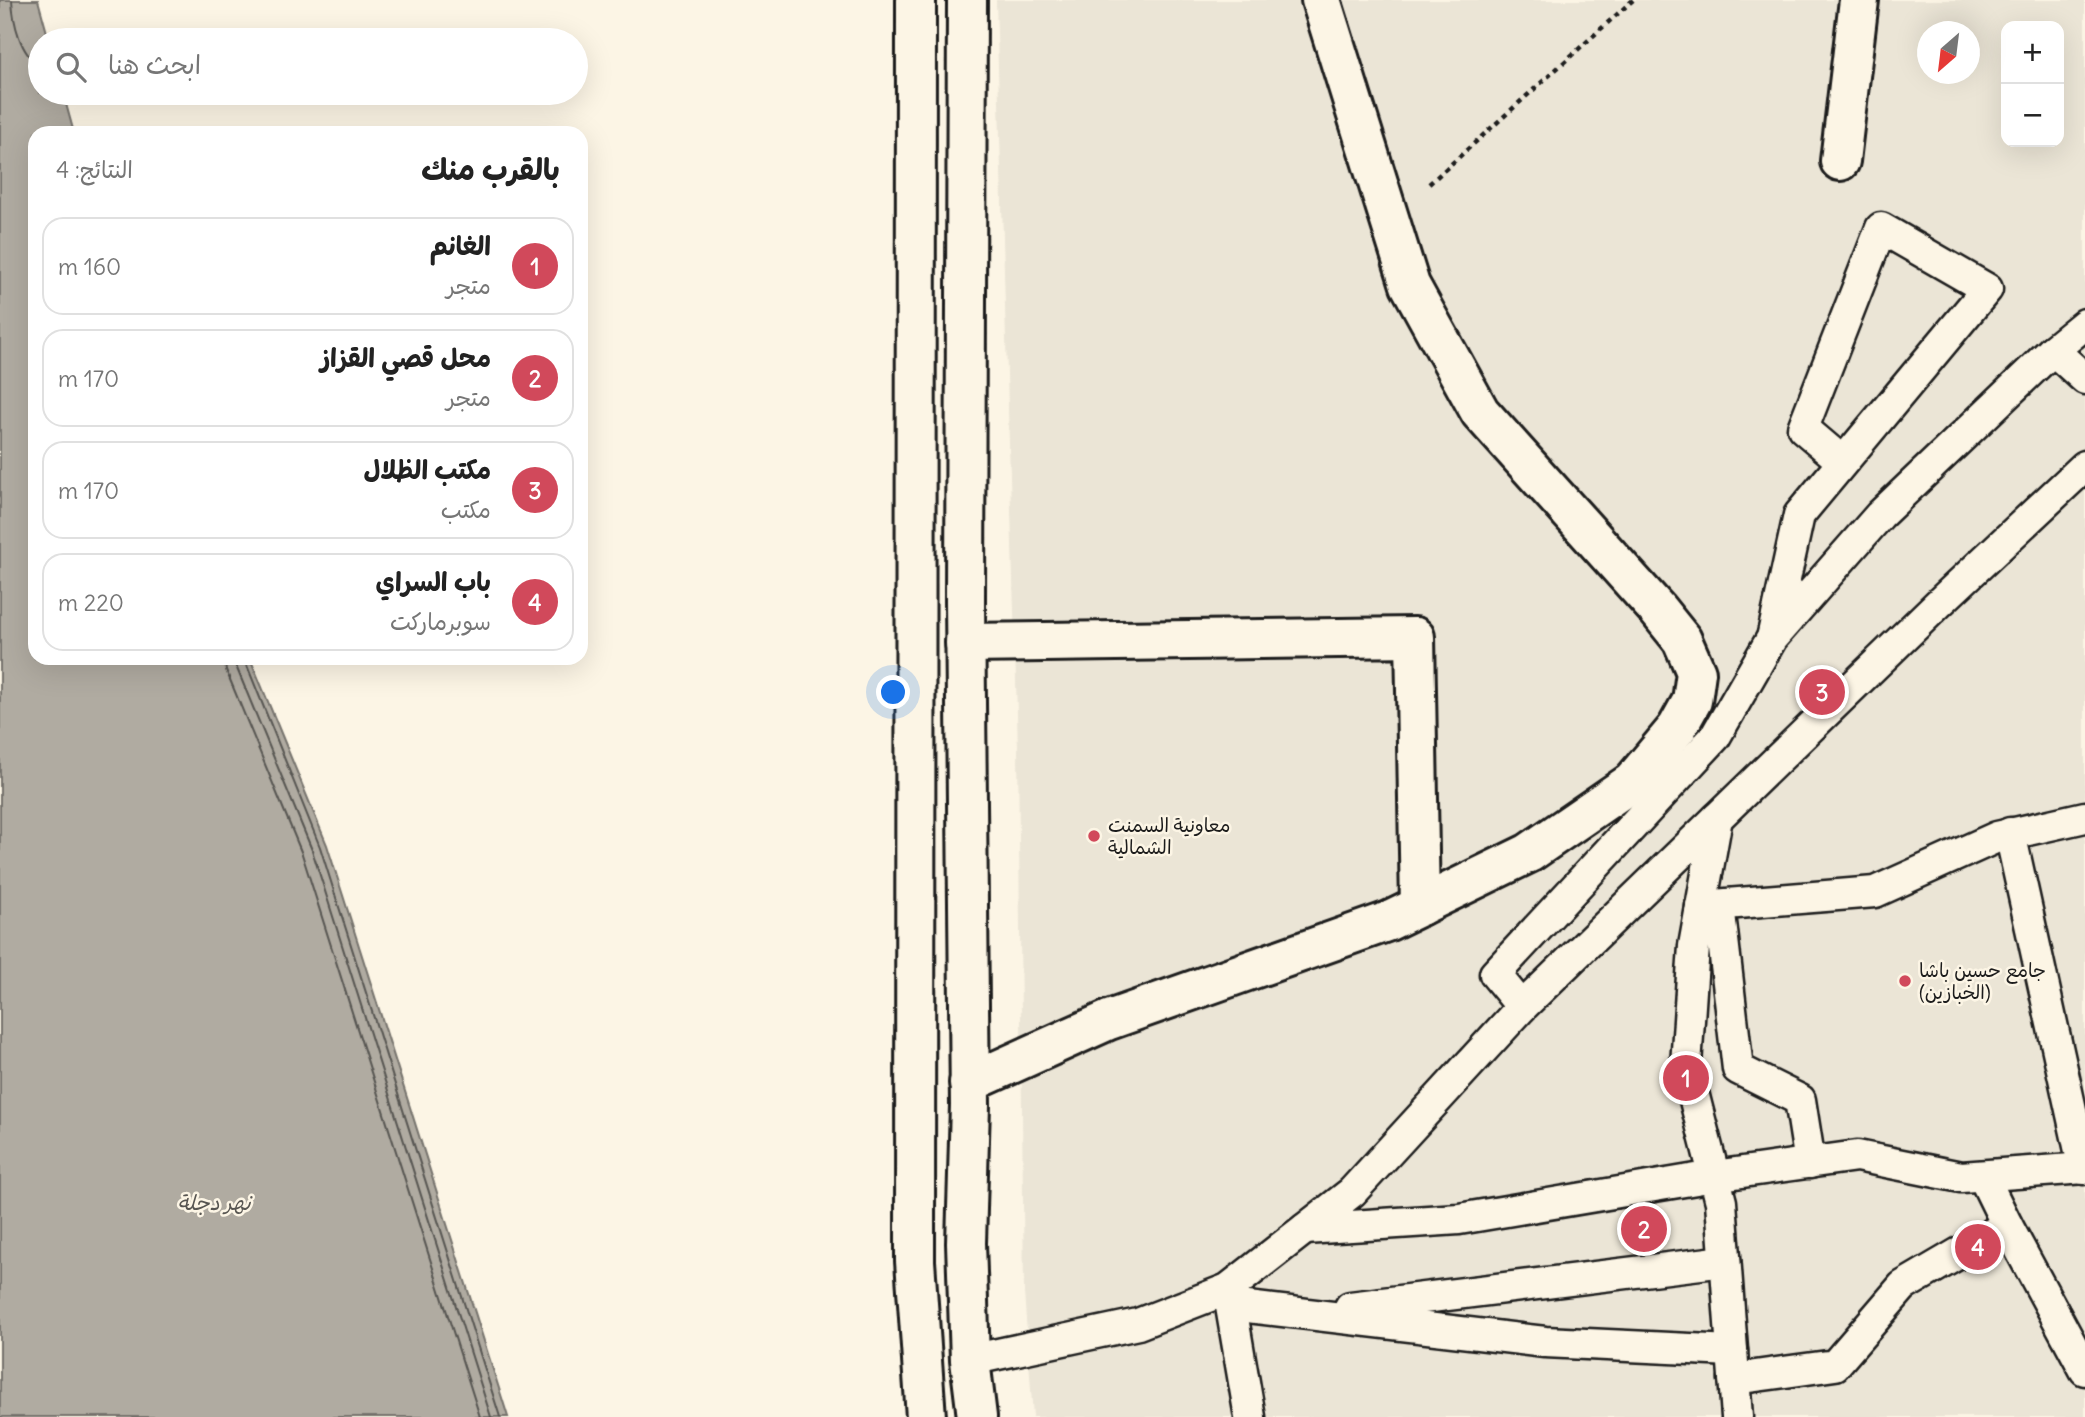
<!DOCTYPE html>
<html lang="ar">
<meta charset="utf-8">
<style>
body{margin:0;font-family:Delius,"Playpen Sans Arabic",sans-serif;background:#f6f6f6;color:#222;direction:rtl}
.controls{position:absolute;right:21px;top:21px;display:grid;overflow:hidden;border-radius:14px;box-shadow:0 7px 28px #0002}
.controls button{width:63px;height:63px;display:grid;place-items:center;padding:0;border:0;border-bottom:2px solid #e0e0e0;background:#fff;color:#222;font:35px sans-serif}
.compass{position:absolute;left:1917px;top:21px;width:63px;height:63px;border-radius:50%;background:#fff;box-shadow:0 7px 28px #0002;rotate:208deg}
.you{position:absolute;left:894px;top:693px;width:24px;height:24px;margin:-18px;border:5px solid #fff;border-radius:50%;background:#1a73e8;box-shadow:0 0 0 10px #1a73e833}
.badge{display:grid;place-items:center;width:46px;height:46px;border-radius:50%;background:#d1495b;color:#fff;font-size:23px;font-weight:700}
.pin{position:absolute;translate:-50% -50%;border:4px solid #fff;box-shadow:0 2px 7px #0006}
.list{margin:0;padding:0;list-style:none}
h2{display:flex;justify-content:space-between;align-items:center;height:91px;margin:0;padding:0 28px;font-size:30px}
h2 small{font-size:23px;font-weight:400;color:#767676}
.list li{display:grid;grid-template-columns:46px 1fr auto;gap:21px;align-items:center;box-sizing:border-box;height:98px;margin:0 14px 14px;padding:0 14px;border:2px solid #e0e0e0;border-radius:21px}
.list b{display:block;font-size:26px;white-space:nowrap}
.list p{margin:0;font-size:23px;white-space:nowrap;color:#767676}
.list em{font-size:23px;font-style:normal;color:#767676}
.icon{flex:none;width:38px;height:38px;fill:none;stroke:currentColor;stroke-width:2;stroke-linecap:round;stroke-linejoin:round}
.map{position:relative;flex:none;width:2085px;height:1417px;overflow:hidden;direction:ltr}
.search{position:absolute;background:#fff;box-shadow:0 7px 28px #0002;left:28px;top:28px;width:560px;height:77px;display:flex;align-items:center;gap:18px;box-sizing:border-box;padding:0 24px;border-radius:38px;color:#767676;font-size:26px}
.panel{position:absolute;background:#fff;box-shadow:0 7px 28px #0002;left:28px;top:126px;width:560px;height:539px;border-radius:21px;direction:rtl}
.map>svg:first-child{display:block}
.built{fill:#ebe5d6;fill-rule:evenodd}
.water{fill:#b0aba1;stroke:#75726c;stroke-width:2}
.lines{fill:none;stroke-linecap:round;stroke-linejoin:round}
.shore{stroke:#575551;stroke-width:2}
.pedestrian-casing{stroke:#1c1c1c;stroke-width:35}
.minor-casing{stroke:#1c1c1c;stroke-width:44}
.secondary-casing{stroke:#1c1c1c;stroke-width:44}
.path{stroke:#1c1c1c;stroke-width:4.5;stroke-dasharray:5 5;stroke-linecap:butt}
.pedestrian{stroke:#fcf5e5;stroke-width:30}
.minor{stroke:#fcf5e5;stroke-width:38}
.secondary{stroke:#fcf5e5;stroke-width:38}
.poi-dot{fill:#d1495b;stroke:#fcf5e5;stroke-width:2.5}
.labels{text-anchor:middle;dominant-baseline:central;stroke-width:5;stroke-linejoin:round;paint-order:stroke}
.poi-label{font-size:19px;fill:#1c1c1c;stroke:#fcf5e5;text-anchor:start}
.water-label{font-size:21px;font-style:italic;fill:#575551;stroke:#fcf5e5}
</style>
<div class="map">
<svg width="2085" height="1417" viewBox="0 0 2085 1417">
<rect width="100%" height="100%" fill="#fcf5e5"/>
<filter id="ink" filterUnits="userSpaceOnUse"><feTurbulence type="fractalNoise" baseFrequency=".0143" numOctaves="2"/><feDisplacementMap in="SourceGraphic" scale="14" xChannelSelector="R" yChannelSelector="G"/><feConvolveMatrix kernelMatrix="1 2 1 2 8 2 1 2 1" color-interpolation-filters="sRGB"/></filter>
<g filter="url(#ink)">
<!-- built -->
<path class="built" d="M996,0h1089v1417h-1052l-9,-125 -6,-543zM2006,26h53v116h-53zM1927,32h42v42h-42z"/>
<!-- water -->
<path class="water" d="M0,0h38l11,40h-9v53h23l11,40h-39v525h215l77,187 181,572h-508z"/>
<g class="lines">
<!-- shore -->
<g class="shore">
<path d="M12,0c1,21 8,55 28,65"/>
<path d="M224,658l2,12 76,184 178,563"/>
<path d="M235,658l1,8 76,184 179,567"/>
<path d="M244,658l76,189 180,570"/>
</g>
<defs>
<g id="pedestrian">
<path d="M2053,350l32,29"/>
<path d="M1773,634l26,-119 188,-226 -106,-61 -78,200 40,34"/>
<path d="M1717,818l-23,128 -8,119 35,137 16,215"/>
<path d="M2010,833l74,336"/>
<path d="M1719,905l19,164 62,31 10,63"/>
<path d="M1701,906l174,-14 122,-55 88,-20"/>
<path d="M1522,1007l-27,-33 220,-237 57,-99 108,-123 173,-165 32,-26"/>
<path d="M1983,1176l24,49 78,145"/>
<path d="M1305,1229l154,-10 255,-43 143,-20 104,21 124,-9"/>
<path d="M1228,1289l22,128"/>
<path d="M1231,1305l314,37 187,9"/>
<path d="M1350,1307l375,-46"/>
<path d="M970,1360l168,-36 90,-35 124,-97 170,-185 416,-403 147,-138"/>
<path d="M1734,1379l101,-14 68,-79 104,-61"/>
</g>
<g id="minor">
<path d="M1840,161l19,-161"/>
<path d="M965,643l450,-6 5,269"/>
<path d="M969,1083l140,-63 280,-99 140,-68 103,-71 45,-54 15,-27 4,-29 -14,-32 -25,-31 -177,-197 -70,-127 -89,-285"/>
</g>
<g id="secondary">
<path d="M916,0l-1,1261 11,156"/>
<path d="M967,0l-2,601 5,504 -4,138 4,117 7,57"/>
</g>
</defs>
<!-- pedestrian casing -->
<use href="#pedestrian" class="pedestrian-casing"/>
<!-- minor casing -->
<use href="#minor" class="minor-casing"/>
<!-- secondary casing -->
<use href="#secondary" class="secondary-casing"/>
<!-- path -->
<path class="path" d="M1429,184l204,-184"/>
<!-- pedestrian -->
<use href="#pedestrian" class="pedestrian"/>
<!-- minor -->
<use href="#minor" class="minor"/>
<!-- secondary -->
<use href="#secondary" class="secondary"/>
</g>
</g>
<!-- markers -->
<g class="poi-dot">
<circle cx="1094" cy="836" r="7"/>
<circle cx="1905" cy="981" r="7"/>
</g>
<g class="labels">
<!-- poi labels -->
<g class="poi-label">
<text x="1108" y="825">معاونية السمنت<tspan x="1108" dy="22">الشمالية</tspan></text>
<text x="1919" y="970">جامع حسين باشا<tspan x="1919" dy="22">(الخبازين)</tspan></text>
</g>
<!-- water labels -->
<g class="water-label">
<text x="214" y="1202">نهر دجلة</text>
</g>
</g>
</svg>
<div class="controls">
<button>+</button>
<button>−</button>
</div>
<svg class="compass" viewBox="-18 -18 36 36"><path d="M0-13l5 13h-10z" fill="#e53935"/><path d="M0 13l5-13h-10z" fill="#767676"/></svg>
<div class="you"></div>
<div class="pin badge" style="left:1686px;top:1078px">1</div>
<div class="pin badge" style="left:1644px;top:1229px">2</div>
<div class="pin badge" style="left:1822px;top:692px">3</div>
<div class="pin badge" style="left:1978px;top:1247px">4</div>
<div class="search"><svg class="icon" aria-label="search" viewBox="0 0 24 24"><circle cx="10" cy="10" r="6"/><path d="M15 15l6 6"/></svg>ابحث هنا</div>
<section class="panel">
<h2>بالقرب منك<small>النتائج: 4</small></h2>
<ul class="list">
<li><span class="badge">1</span><div><b>الغانم</b><p>متجر</p></div><em>160 m</em></li>
<li><span class="badge">2</span><div><b>محل قصي القزاز</b><p>متجر</p></div><em>170 m</em></li>
<li><span class="badge">3</span><div><b>مكتب الظلال</b><p>مكتب</p></div><em>170 m</em></li>
<li><span class="badge">4</span><div><b>باب السراي</b><p>سوبرماركت</p></div><em>220 m</em></li>
</ul>
</section>
</div>
